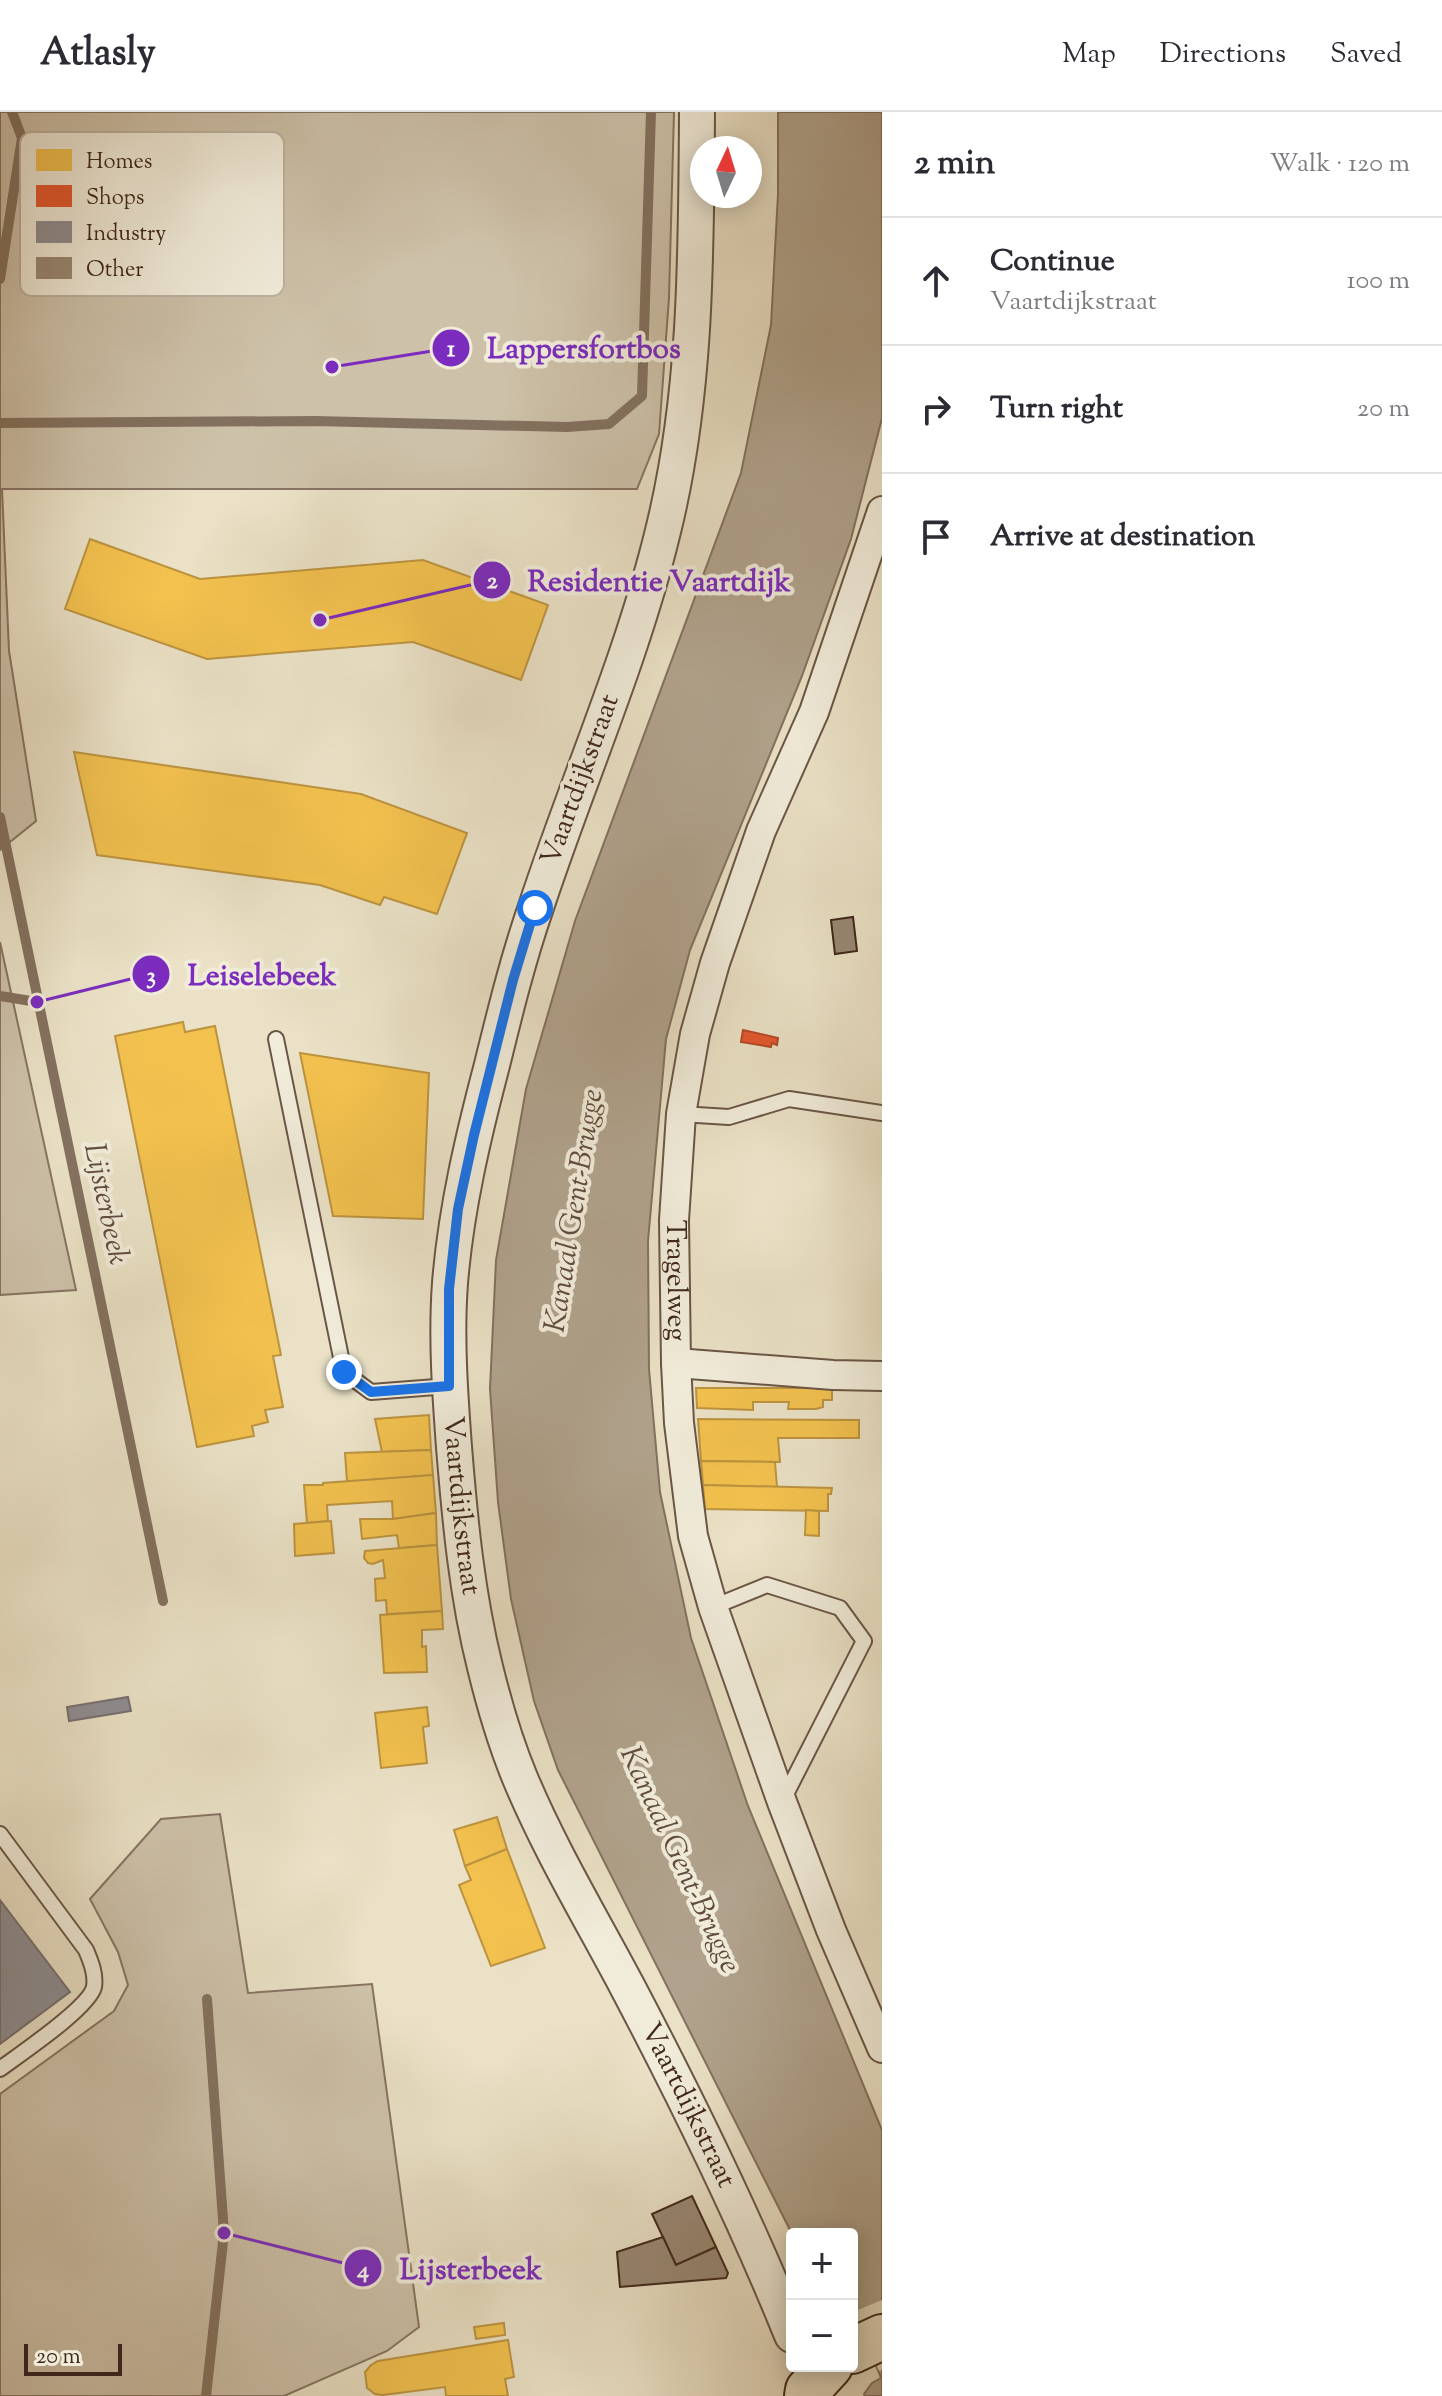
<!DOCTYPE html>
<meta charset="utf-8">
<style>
body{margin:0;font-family:"Sorts Mill Goudy",serif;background:#f7f7f7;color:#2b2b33}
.controls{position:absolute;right:24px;bottom:24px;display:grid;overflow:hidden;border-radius:8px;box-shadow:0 4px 20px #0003}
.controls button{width:72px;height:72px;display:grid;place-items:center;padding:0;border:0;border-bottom:2px solid #e1e1e2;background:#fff;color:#2b2b33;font:40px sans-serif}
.compass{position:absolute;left:690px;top:24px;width:72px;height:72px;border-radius:50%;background:#fff;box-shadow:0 4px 20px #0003;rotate:4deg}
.scale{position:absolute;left:24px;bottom:20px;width:98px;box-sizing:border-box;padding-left:8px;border:4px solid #3f271b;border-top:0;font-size:22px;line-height:28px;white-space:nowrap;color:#3f271b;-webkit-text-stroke:6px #f1ecda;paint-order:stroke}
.stop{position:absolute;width:24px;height:24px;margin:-18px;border:6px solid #1a73e8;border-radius:50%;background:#fff}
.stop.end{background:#1a73e8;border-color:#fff;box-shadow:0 2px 8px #0008}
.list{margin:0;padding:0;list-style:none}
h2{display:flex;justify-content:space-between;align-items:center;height:104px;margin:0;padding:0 32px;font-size:34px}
h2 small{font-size:26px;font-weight:400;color:#7c7c81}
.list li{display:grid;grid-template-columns:52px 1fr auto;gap:24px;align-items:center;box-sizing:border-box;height:128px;padding:0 32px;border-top:2px solid #e1e1e2}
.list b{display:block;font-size:30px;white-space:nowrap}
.list p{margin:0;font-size:26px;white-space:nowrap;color:#7c7c81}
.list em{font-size:26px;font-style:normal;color:#7c7c81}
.icon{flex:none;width:44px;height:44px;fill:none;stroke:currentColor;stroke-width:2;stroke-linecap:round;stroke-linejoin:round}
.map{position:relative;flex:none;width:882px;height:2284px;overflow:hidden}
header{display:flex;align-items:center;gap:48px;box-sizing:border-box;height:112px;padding:0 40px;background:#fff;border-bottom:2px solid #e1e1e2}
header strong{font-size:38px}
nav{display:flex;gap:44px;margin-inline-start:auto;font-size:28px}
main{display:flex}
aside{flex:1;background:#fff}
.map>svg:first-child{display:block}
.green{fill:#cdc1a9;stroke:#867462;stroke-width:2}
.water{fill:#b0a28c;stroke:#83715f;stroke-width:2}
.pier{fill:#eae1c6}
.homes{fill:#f2c14e;stroke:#bc933f;stroke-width:2}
.shops{fill:#e4572e;stroke:#b24928;stroke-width:2}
.industry{fill:#8d8d92;stroke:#766e6e;stroke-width:2}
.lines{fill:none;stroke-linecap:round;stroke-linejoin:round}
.stream{stroke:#83715f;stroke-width:10}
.building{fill:#988874;stroke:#3f271b;stroke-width:2}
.service-casing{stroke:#6a5646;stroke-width:18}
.minor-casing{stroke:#6a5646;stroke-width:32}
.tertiary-casing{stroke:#6a5646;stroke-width:38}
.primary-casing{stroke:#3f271b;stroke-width:48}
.service{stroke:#f1ecda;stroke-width:14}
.minor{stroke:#f1ecda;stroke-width:28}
.tertiary{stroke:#f1ecda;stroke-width:34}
.primary{stroke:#eae1c6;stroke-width:44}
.route{stroke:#1a73e8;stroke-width:10}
.labels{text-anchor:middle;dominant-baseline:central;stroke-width:8;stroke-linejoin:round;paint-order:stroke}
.street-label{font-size:28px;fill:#3f271b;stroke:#f1ecda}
.water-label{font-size:30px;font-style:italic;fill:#614c3d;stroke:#f1ecda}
.key{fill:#f1ecda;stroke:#bcb1a1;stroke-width:2}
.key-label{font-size:22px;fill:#3f271b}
.leader{fill:none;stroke:#7b2cbf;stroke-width:3}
.callout-dot{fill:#7b2cbf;stroke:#f1ecda;stroke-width:3}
.mark-label{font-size:24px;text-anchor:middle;font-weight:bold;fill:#fff}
.callout-label{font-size:30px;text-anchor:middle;font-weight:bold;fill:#7b2cbf;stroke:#f1ecda;stroke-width:8;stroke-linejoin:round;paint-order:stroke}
</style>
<header>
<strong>Atlasly</strong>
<nav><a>Map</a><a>Directions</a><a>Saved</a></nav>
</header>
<main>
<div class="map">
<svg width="882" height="2284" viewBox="0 0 882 2284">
<rect width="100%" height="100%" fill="#eae1c6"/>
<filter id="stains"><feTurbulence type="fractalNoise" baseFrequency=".0025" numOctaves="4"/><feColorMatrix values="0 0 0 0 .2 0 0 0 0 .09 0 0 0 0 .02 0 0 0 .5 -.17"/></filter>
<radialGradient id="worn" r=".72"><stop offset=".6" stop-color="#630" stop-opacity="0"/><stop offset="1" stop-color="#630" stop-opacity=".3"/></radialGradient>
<!-- green -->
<g class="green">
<path d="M0,0h674l-5,186 -10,136 -22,55h-635l7,162 27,170 -36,29z"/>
<path d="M0,830l76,348 -76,5z"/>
<path d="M220,1702l28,179 124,-9 47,343 -32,24 -103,45h-284v-302l114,-83 14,-26 -10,-33 -28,-53 71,-80z"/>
</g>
<!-- water -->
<path class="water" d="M778,0h104v306l-31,121 -49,137 -112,274 -24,89 -18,202 1,128 11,123 31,146 57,168 134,324v266h-17l-1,-2 8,-11 9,-5 -29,-73v-71h-60l-234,-464 -24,-69 -23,-102 -13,-97 -8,-113 6,-129 30,-171 49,-168 166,-448 30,-148 7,-131z"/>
<!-- pier -->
<path class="pier" d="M882,2188v70l-3,1 -26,-59z"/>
<!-- homes -->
<g class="homes">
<path d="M90,427l110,40 223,-19 125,45 -27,75 -108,-38 -206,17 -142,-50z"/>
<path d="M74,640l287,42 106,39 -30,81 -53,-17 -4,8 -60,-20 -223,-30z"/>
<path d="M183,910l2,10 30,-6 66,329 -8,1 10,51 -18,3 3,12 -16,4 2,10 -57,11 -82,-411z"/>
<path d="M300,941l129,20 -6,146 -90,-3z"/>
<path d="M696,1276h136v12h-9v7l-7,2h-28l1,-7h-36v8l-56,-2z"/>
<path d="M429,1303l2,35 -49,2 -7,-33z"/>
<path d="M698,1307l161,1v18h-81l2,24 -79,-1z"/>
<path d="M431,1338l2,25 -86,7 -2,-29z"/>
<path d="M701,1349l74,1 2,25 -74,-2z"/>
<path d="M433,1363l3,38 -43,6 -1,-18 -65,4 1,16 -21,2 -3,-38h19v-2z"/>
<path d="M703,1373l129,3 -1,6h-3v17l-123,-2z"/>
<path d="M806,1398l13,1v25l-14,-1z"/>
<path d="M436,1401l1,32 -38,3 -2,-13 -35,4 -2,-20h33z"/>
<path d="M331,1409l3,32 -39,3 -1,-32z"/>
<path d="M437,1433l5,66 -55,3 -1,-14 -10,1 -1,-22 10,-1 -2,-18 -10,4 -5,-1 -4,-5 1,-7z"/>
<path d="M442,1499l1,18 -21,1v17l4,-1 1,26 -43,1 -4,-58z"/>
<path d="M427,1595l2,19 -6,1 4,36 -46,5 -6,-55z"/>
<path d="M497,1705l10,32 -42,17 -11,-36z"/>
<path d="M507,1737l38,99 -54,18 -32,-81 12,-5 -6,-14z"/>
<path d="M504,2211l1,12 -29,4 -2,-12z"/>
<path d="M508,2228l6,37 -9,2 3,17h-62l-1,-9 -62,8 -8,-1 -8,-6 -2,-16 6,-7 7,-4z"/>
</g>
<!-- shops -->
<path class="shops" d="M743,918l35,8 -1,7 -5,-2 -1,4 -30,-5z"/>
<!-- industry -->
<g class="industry">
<path d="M128,1585l3,14 -62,10 -2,-14z"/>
<path d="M0,1788l70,92 -70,52z"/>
</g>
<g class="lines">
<!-- stream -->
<g class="stream">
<path d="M0,167l22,-141 -10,-26"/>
<path d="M0,311l315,-2 252,6 42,-3 33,-28 9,-284"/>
<path d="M0,705l163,784"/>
<path d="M0,884l37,6"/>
<path d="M206,2284l18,-163 -17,-234"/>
</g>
</g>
<!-- building -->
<g class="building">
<path d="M853,805l4,34 -22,3 -4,-34z"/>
<path d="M692,2084l24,51 -40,18 -24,-51z"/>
<path d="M663,2125l13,28 40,-18 12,26 -2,5 -106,9 -3,-35z"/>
</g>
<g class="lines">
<defs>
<g id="service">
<path d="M276,927l68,333 27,20 78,-6"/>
<path d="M681,1002l48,3 60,-18 93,14"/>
<path d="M713,1495l54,-22 73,23 24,33 -82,161"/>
<path d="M0,1722l86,116c5,12 10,24 8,37 -5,21 -74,67 -94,82"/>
</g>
<g id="minor">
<path id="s1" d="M882,399l-68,201 -53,119 -46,132 -20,71 -14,80 -7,106 2,143 3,60 14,113 20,71 69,195 49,128 51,118"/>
<path d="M676,1251l157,12 49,1"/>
</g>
<g id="tertiary">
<path id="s2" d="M697,0c-1,140 0,282 -34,419 -31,128 -86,251 -127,376 -18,52 -31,105 -44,158 -19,72 -36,144 -42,218 -4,54 0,110 4,164 6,74 13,148 31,220 9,37 20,75 35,111 30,72 71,140 107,208 60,114 117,230 165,349"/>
</g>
<g id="primary">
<path d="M852,2239l30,-14"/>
<path d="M807,2284l1,-6 22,-24"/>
</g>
</defs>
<!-- service casing -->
<use href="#service" class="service-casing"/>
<!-- minor casing -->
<use href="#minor" class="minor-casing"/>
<!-- tertiary casing -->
<use href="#tertiary" class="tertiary-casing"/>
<!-- primary casing -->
<use href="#primary" class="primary-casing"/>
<!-- service -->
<use href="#service" class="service"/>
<!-- minor -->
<use href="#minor" class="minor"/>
<!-- tertiary -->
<use href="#tertiary" class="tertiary"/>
<!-- primary -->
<use href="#primary" class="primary"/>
</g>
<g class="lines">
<!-- route -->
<path class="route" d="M344,1260l27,20 78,-6v-97l9,-80 16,-74 39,-155 22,-72"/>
</g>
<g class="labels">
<!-- street labels -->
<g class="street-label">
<text transform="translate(581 668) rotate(-70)">Vaartdijkstraat</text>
<text stroke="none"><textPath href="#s1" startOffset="804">Tragelweg</textPath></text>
<text stroke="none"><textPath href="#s2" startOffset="1428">Vaartdijkstraat</textPath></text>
<text stroke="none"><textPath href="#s2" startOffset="2076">Vaartdijkstraat</textPath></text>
</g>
<!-- water labels -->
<g class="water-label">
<text transform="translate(105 1092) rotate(78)">Lijsterbeek</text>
<text transform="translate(575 1099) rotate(-81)">Kanaal Gent-Brugge</text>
<text transform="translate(679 1748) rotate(65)">Kanaal Gent-Brugge</text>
</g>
</g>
<!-- legend -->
<rect x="20" y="20" width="264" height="164" rx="12" class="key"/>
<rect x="36" y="37" width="36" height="22" fill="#f2c14e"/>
<rect x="36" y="73" width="36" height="22" fill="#e4572e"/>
<rect x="36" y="109" width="36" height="22" fill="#8d8d92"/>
<rect x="36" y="145" width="36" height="22" fill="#988874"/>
<g class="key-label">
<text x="86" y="56">Homes</text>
<text x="86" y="92">Shops</text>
<text x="86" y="128">Industry</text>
<text x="86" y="164">Other</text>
</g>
<!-- callouts -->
<path class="leader" d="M332 255L451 236M320 508L492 468M37 890L151 862M224 2121L363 2156"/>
<g class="callout-dot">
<circle cx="332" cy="255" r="8"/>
<circle cx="320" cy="508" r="8"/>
<circle cx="37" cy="890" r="8"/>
<circle cx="224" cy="2121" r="8"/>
<circle cx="451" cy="236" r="20"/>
<circle cx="492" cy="468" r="20"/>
<circle cx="151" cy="862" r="20"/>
<circle cx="363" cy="2156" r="20"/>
</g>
<g class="mark-label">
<text x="451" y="244">1</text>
<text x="492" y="476">2</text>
<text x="151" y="871">3</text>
<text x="363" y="2165">4</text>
</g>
<g class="callout-label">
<text x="584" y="246">Lappersfortbos</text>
<text x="659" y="479">Residentie Vaartdijk</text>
<text x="262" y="873">Leiselebeek</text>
<text x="471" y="2167">Lijsterbeek</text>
</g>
<rect width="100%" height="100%" filter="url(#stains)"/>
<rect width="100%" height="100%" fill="url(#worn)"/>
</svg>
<div class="controls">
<button>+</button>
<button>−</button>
</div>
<svg class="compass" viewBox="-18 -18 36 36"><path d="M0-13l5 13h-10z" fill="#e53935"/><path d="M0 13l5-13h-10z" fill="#7c7c81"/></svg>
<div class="scale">20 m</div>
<div class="stop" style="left:535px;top:796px"></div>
<div class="stop end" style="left:344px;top:1260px"></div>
</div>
<aside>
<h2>2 min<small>Walk · 120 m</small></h2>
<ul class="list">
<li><svg class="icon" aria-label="ahead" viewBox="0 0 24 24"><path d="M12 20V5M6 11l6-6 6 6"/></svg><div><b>Continue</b><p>Vaartdijkstraat</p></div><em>100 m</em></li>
<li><svg class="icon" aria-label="right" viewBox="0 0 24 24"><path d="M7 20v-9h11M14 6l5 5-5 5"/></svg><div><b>Turn right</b></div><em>20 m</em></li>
<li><svg class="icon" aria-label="arrive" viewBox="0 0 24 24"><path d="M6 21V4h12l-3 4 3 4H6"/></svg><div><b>Arrive at destination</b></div></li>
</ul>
</aside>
</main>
